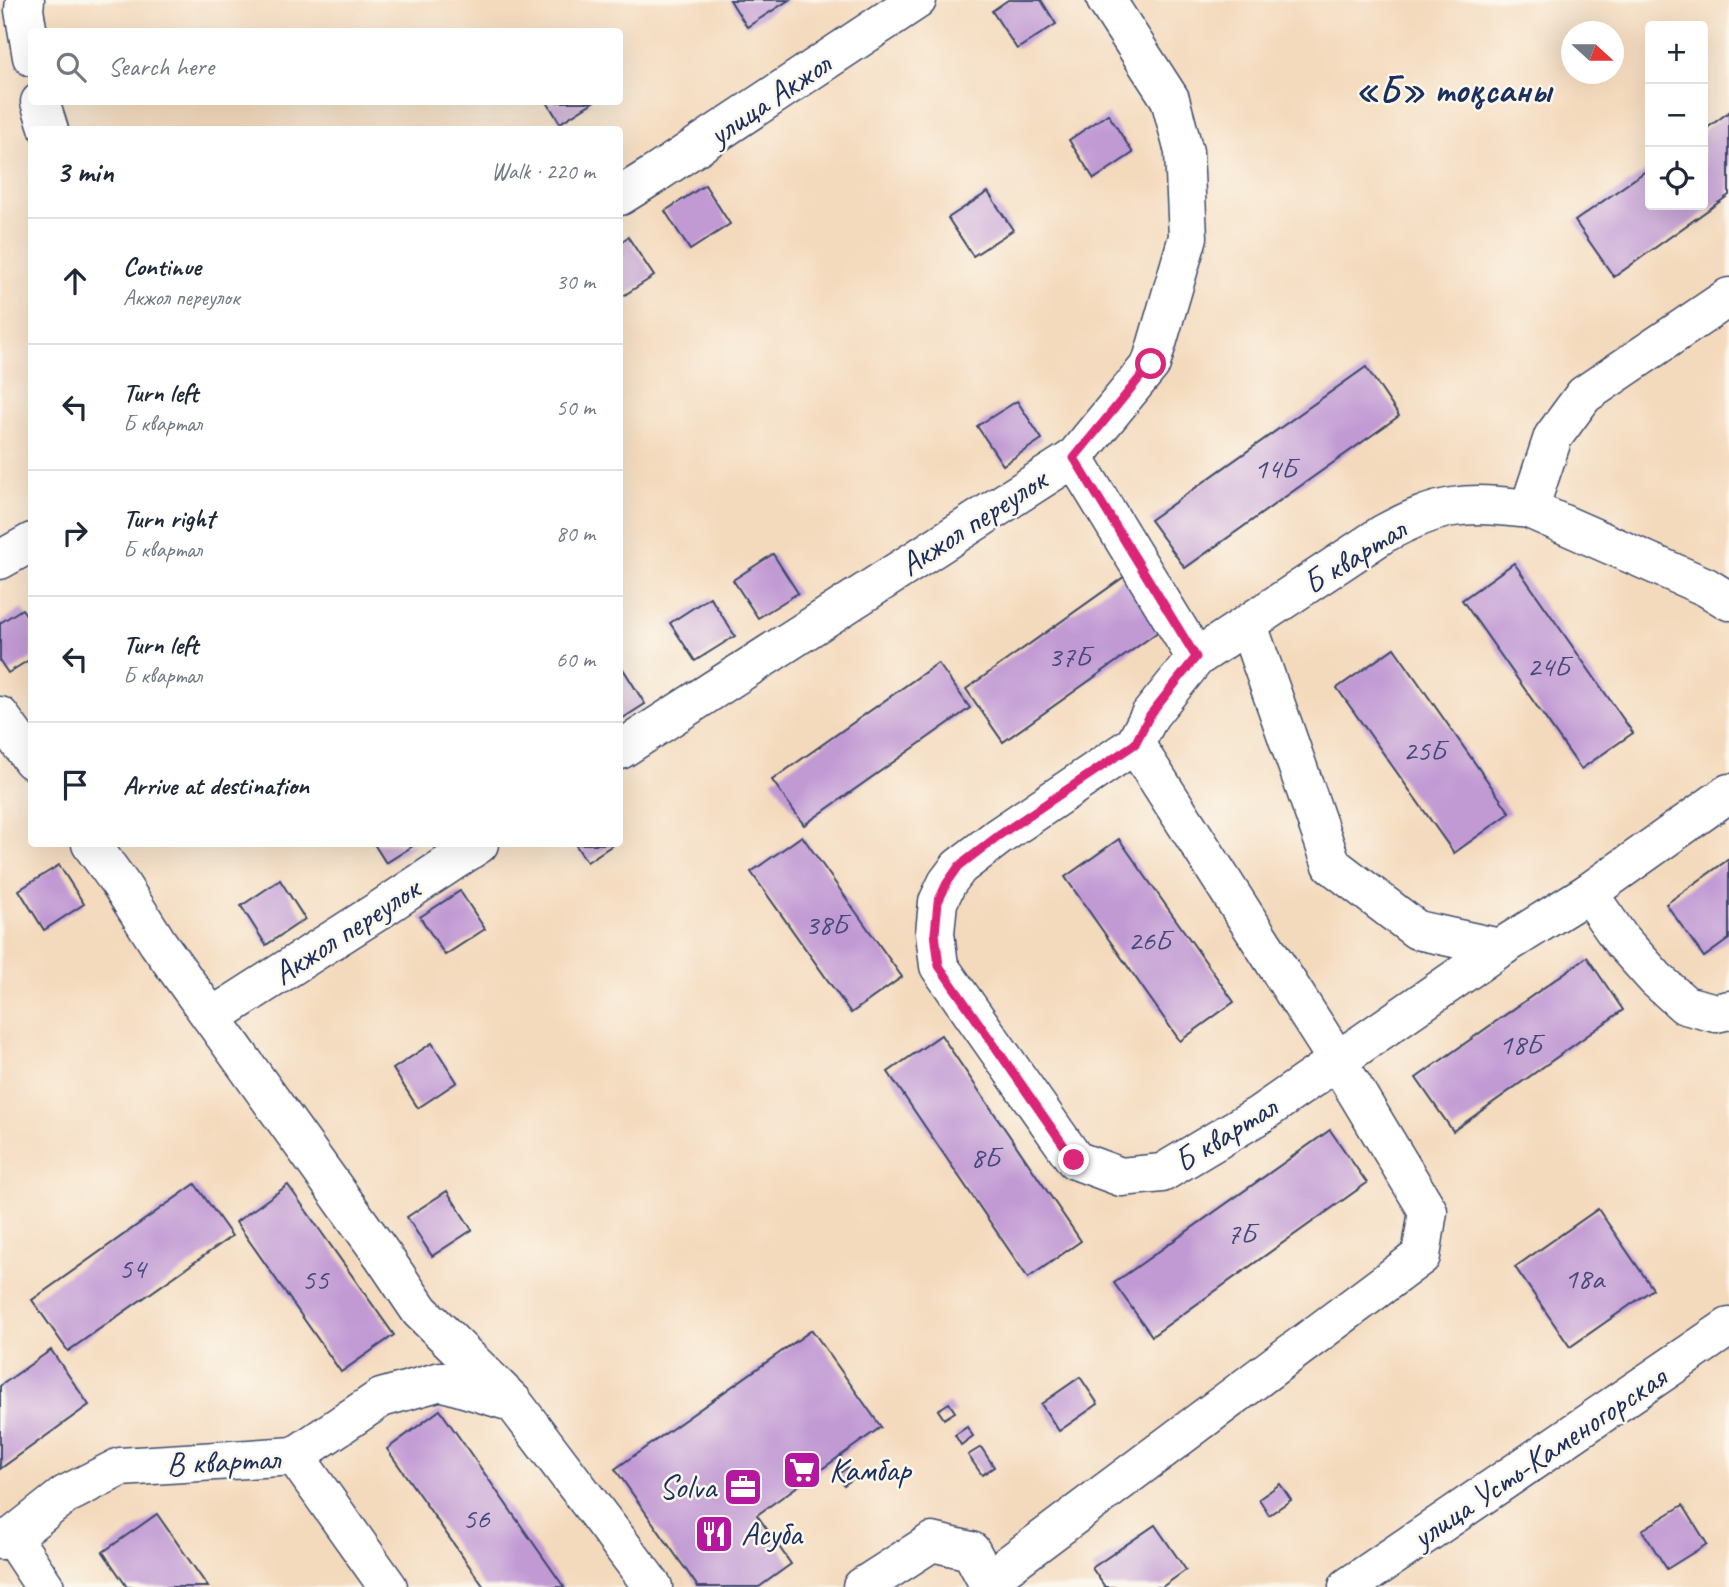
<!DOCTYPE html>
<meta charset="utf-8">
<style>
body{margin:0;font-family:Caveat,sans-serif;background:#f6f6f7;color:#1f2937}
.controls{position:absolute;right:21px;top:21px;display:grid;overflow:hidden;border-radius:7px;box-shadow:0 7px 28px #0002}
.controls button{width:63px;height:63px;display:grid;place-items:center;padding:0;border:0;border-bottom:2px solid #e0e1e3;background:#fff;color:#1f2937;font:35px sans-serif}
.compass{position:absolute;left:1561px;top:21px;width:63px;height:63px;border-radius:50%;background:#fff;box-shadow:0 7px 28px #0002;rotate:111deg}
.stop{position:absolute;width:21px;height:21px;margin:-16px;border:5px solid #db2777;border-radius:50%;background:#fff}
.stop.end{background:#db2777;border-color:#fff;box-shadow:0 2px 7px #0008}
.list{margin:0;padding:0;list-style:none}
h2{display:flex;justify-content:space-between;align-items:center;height:91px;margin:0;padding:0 28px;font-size:30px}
h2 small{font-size:23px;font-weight:400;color:#747a83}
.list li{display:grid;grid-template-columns:46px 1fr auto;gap:21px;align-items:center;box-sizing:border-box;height:126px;padding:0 28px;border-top:2px solid #e0e1e3}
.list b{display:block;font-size:26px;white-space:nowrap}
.list p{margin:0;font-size:23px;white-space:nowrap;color:#747a83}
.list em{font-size:23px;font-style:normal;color:#747a83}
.icon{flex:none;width:38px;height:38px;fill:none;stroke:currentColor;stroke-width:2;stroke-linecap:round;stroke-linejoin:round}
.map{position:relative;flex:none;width:1729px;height:1587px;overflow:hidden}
.search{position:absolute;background:#fff;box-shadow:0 7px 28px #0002;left:28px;top:28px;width:595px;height:77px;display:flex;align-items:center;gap:18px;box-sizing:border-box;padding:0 24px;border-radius:7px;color:#747a83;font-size:26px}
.panel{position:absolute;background:#fff;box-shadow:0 7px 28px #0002;left:28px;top:126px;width:595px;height:721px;border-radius:7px}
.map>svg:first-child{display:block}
.building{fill:#c19ad4}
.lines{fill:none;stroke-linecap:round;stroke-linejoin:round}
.minor-casing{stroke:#3c496c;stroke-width:41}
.minor{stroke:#fff;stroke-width:38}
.route{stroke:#db2777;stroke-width:9}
.labels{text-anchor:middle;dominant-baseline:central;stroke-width:5;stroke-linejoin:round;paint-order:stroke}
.number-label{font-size:30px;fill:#444a7c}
.street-label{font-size:33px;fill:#1b2f5e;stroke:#fbf7ec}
.poi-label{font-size:33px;fill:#1b2f5e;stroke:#fbf7ec;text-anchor:start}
.quarter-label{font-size:37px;font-weight:bold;fill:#1b2f5e;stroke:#fbf7ec}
</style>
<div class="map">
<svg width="1729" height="1587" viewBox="0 0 1729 1587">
<rect width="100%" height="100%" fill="#fbf7ec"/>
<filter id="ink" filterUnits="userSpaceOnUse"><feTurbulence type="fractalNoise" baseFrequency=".0143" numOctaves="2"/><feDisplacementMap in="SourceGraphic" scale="14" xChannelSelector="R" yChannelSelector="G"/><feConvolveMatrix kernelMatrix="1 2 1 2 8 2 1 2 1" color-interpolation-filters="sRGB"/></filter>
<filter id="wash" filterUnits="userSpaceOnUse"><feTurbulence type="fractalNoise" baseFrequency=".00686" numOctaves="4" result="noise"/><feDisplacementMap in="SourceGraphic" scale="28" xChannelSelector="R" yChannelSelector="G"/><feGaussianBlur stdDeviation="1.57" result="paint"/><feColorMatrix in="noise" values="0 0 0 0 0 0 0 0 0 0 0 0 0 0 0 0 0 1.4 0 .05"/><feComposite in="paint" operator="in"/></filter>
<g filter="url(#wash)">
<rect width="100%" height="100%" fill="#f4dabd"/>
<g id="blocks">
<!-- building -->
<g class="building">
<path d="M730,0h59l-42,27z"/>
<path d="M1008,0h33l15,24 -39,25 -25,-38z"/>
<path d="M547,102h46l-33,21z"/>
<path d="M1729,112v83l-115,82 -39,-56 75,-53v37h53v-74z"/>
<path d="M1108,114l25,39 -39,26 -25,-39z"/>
<path d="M705,185l25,39 -40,26 -25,-39z"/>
<path d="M988,192l25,38 -40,26 -25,-38z"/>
<path d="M628,237l26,39 -34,22v-55z"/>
<path d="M1366,367l33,49 -214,152 -35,-48z"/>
<path d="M1017,401l25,38 -39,26 -26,-39z"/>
<path d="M773,554l25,39 -40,25 -25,-38z"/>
<path d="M1514,563l119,170 -52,36 -119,-169z"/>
<path d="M1135,569l37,53 -169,120 -37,-53z"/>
<path d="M710,597l25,39 -40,25 -25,-38z"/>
<path d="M22,609l10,14v35l-24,15 -8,-12v-38z"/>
<path d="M1394,648l116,165 -56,40 -117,-165z"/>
<path d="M938,663l32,45 -166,117 -32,-45z"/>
<path d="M620,664l25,40 -25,16z"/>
<path d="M802,836l100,141 -51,36 -100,-141z"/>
<path d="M1119,839l115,163 -54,39 -115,-164z"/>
<path d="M374,844h42l-30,19z"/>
<path d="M575,844h39l-27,18z"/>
<path d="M1729,859v80l-25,18 -38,-53z"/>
<path d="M59,865l25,39 -40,26 -25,-40z"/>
<path d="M280,880l25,39 -39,26 -25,-39z"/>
<path d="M460,891l25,38 -40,26 -25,-38z"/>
<path d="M1587,957l36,53 -170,121 -37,-53z"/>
<path d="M941,1035l140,206 -53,37 -140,-206z"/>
<path d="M432,1043l25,39 -39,26 -25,-39z"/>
<path d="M1330,1130l37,53 -215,153 -38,-53z"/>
<path d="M195,1184l37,52 -164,115 -36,-51z"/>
<path d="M288,1185l106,150 -53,37 -105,-150z"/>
<path d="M447,1191l25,39 -40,26 -25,-39z"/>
<path d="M1598,1209l55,80 -83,58 -55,-80z"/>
<path d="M812,1330l69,97 -124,88 34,49 -32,23h-61l-83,-118z"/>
<path d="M51,1350l38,55 -89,64v-83z"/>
<path d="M1080,1377l18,27 -39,27 -18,-27z"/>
<path d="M949,1403l6,9 -11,7 -6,-9z"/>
<path d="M440,1410l124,177h-80l-97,-138z"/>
<path d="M967,1427l6,9 -12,9 -6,-10z"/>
<path d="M981,1447l13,20 -12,8 -14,-20z"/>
<path d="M847,1468l7,10 -10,7 -7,-10z"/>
<path d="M1280,1484l11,16 -22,15 -10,-16z"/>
<path d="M1683,1505l24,39 -40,25 -25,-39z"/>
<path d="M157,1514l51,73h-81l-24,-35z"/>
<path d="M1155,1525l31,45 -24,17h-57l-13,-19z"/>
</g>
</g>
</g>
<g filter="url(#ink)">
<use href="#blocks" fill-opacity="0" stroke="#3c496c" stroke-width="2"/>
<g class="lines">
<defs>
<g id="minor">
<path d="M25,0l-1,10 8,47"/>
<path d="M40,102l9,28"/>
<path d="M620,196l32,-20 265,-176"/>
<path d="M1729,297l-145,98 -31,42 -24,72c-65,-8 -88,-6 -146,25l-187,124 -46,57 -15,29 -137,93 -39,30 -12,16 -9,19 -3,31 4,33 136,194 46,17 41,-4 97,-58 241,-167 88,-55 141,-100"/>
<path d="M1074,458l122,200"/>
<path d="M1529,509l177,78 23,14"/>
<path d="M0,560l32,-18"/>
<path d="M1248,625l84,240 85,65 83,18"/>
<path d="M0,716l32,44"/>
<path d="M620,750l454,-292 77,-94 37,-127 -4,-85 -14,-53 -64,-99"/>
<path d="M91,844l30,41 37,58 225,313 37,55 93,91 140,185"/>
<path d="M1588,893l33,47 35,39 29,26 31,8 13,-3"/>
<path d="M212,1017l163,-104 104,-69"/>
<path d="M295,1456l86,-58 60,-17 67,20"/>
<path d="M295,1456l93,131"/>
<path d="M12,1537l33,50"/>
<path d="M0,1540l12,-3 53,-42 55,-28 175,-11"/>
<path d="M987,1581l434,-325 7,-45 -91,-151 -202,-316"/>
<path d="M862,1587l70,-45 39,9 16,30v6"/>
<path d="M1348,1587l381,-260"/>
</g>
</defs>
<!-- minor casing -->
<use href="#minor" class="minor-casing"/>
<!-- minor -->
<use href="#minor" class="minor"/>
</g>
</g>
<g class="lines" filter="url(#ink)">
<!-- route -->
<path class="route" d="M1074,1160l-135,-194 -4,-33 3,-31 9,-19 12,-17 39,-30 137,-92 15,-29 46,-58 -122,-199 77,-94"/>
</g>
<!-- icons -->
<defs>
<symbol id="supermarket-square" viewBox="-11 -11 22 22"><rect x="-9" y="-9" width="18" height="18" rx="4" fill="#b5179e" stroke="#fbf7ec"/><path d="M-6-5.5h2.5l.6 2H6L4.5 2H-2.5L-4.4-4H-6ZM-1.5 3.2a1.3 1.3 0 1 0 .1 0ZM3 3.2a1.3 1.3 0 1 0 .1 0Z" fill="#fff"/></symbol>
<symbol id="office-square" viewBox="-11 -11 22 22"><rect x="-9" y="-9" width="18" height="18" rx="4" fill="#b5179e" stroke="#fbf7ec"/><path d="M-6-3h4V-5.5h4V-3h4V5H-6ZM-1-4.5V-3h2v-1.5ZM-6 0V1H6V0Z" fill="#fff"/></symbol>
<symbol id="restaurant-square" viewBox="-11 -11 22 22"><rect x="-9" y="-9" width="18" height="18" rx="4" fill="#b5179e" stroke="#fbf7ec"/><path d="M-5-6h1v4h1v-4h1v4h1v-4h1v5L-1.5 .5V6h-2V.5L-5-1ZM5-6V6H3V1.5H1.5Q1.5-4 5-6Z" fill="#fff"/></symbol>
</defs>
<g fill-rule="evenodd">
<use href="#supermarket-square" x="780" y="1448" width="44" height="44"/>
<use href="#office-square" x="721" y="1465" width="44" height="44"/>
<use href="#restaurant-square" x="692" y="1512" width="44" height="44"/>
</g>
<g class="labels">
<!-- number labels -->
<g class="number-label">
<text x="1275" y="468">14Б</text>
<text x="1069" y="656">37Б</text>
<text x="1548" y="666">24Б</text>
<text x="1424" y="750">25Б</text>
<text x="826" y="924">38Б</text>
<text x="1149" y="940">26Б</text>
<text x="1520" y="1044">18Б</text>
<text x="985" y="1157">8Б</text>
<text x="1241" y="1233">7Б</text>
<text x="132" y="1268">54</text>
<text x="1584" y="1278">18а</text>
<text x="315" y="1279">55</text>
<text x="476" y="1518">56</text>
</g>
<!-- street labels -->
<g class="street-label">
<text transform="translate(769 99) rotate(-34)">улица Акжол</text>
<text transform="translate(973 522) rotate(-33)">Акжол переулок</text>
<text transform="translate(1354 556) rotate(-32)">Б квартал</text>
<text transform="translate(346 931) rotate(-33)">Акжол переулок</text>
<text transform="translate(1225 1134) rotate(-32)">Б квартал</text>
<text transform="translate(1539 1457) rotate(-34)">улица Усть-Каменогорская</text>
<text transform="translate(223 1461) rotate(-3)">В квартал</text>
</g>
<!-- poi labels -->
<g class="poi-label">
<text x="829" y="1470">Камбар</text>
<text x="716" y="1487" text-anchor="end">Solva</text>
<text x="741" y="1534">Асуба</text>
</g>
<!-- quarter labels -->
<g class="quarter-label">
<text x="1453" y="89">«Б» тоқсаны</text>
</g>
</g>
</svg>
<div class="controls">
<button>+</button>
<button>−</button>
<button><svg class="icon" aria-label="locate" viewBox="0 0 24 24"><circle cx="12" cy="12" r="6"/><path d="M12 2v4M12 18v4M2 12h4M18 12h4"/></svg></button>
</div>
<svg class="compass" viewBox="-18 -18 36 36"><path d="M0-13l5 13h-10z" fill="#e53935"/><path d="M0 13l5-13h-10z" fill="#747a83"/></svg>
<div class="stop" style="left:1151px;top:364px"></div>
<div class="stop end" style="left:1074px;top:1160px"></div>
<div class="search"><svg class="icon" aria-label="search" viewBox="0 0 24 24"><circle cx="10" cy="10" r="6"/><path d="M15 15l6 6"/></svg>Search here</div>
<section class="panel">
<h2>3 min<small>Walk · 220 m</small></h2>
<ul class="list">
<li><svg class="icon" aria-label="ahead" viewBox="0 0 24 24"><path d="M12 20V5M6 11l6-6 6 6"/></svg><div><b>Continue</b><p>Акжол переулок</p></div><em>30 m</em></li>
<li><svg class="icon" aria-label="left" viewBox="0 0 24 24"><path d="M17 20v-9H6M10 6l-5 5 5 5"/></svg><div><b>Turn left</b><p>Б квартал</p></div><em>50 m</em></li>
<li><svg class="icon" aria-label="right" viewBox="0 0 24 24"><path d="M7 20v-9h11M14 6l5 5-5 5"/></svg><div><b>Turn right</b><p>Б квартал</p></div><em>80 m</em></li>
<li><svg class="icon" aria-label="left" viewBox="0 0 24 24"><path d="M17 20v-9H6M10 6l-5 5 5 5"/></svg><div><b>Turn left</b><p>Б квартал</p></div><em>60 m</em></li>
<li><svg class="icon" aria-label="arrive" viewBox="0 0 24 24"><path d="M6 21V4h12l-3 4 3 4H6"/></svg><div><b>Arrive at destination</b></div></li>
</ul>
</section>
</div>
